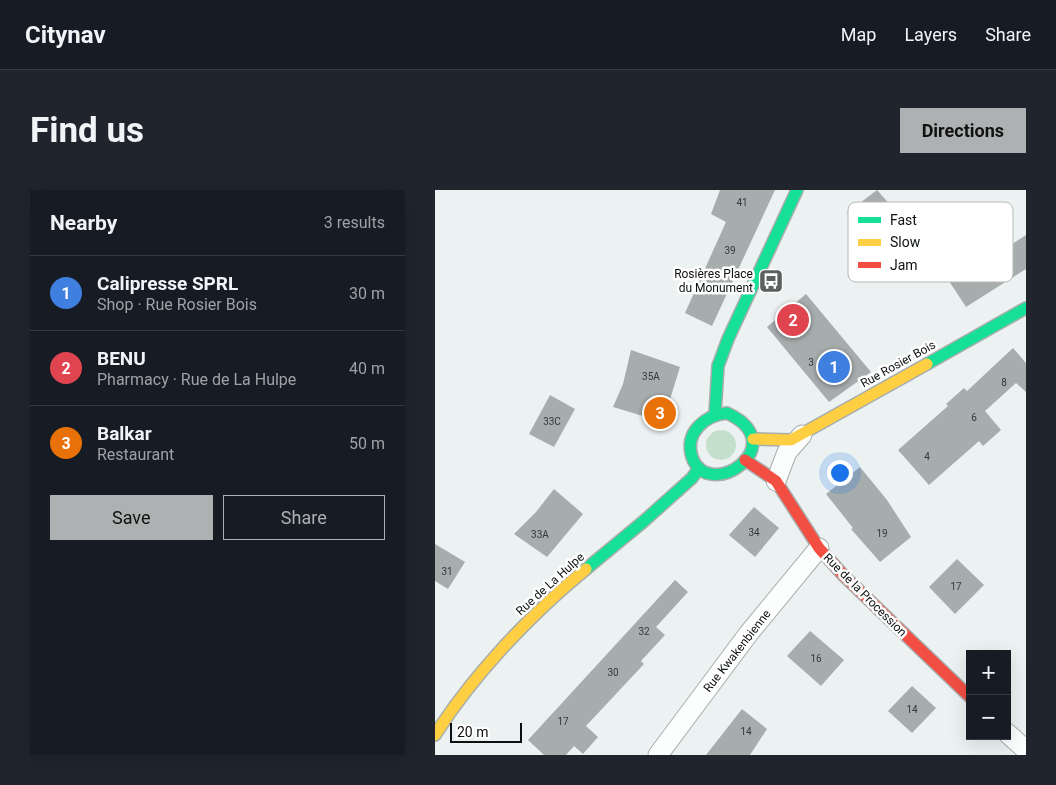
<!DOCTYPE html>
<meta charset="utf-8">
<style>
body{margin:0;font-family:Roboto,sans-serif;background:#20242c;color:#f1f3f6}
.controls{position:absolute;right:15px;bottom:15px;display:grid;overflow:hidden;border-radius:0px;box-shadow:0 5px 20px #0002}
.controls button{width:45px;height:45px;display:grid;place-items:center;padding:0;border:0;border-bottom:1px solid #363941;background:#171b24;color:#f1f3f6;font:25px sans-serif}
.scale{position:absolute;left:15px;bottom:12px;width:72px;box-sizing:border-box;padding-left:5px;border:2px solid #0d1111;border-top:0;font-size:14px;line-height:18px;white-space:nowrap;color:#0d1111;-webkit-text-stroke:4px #fff;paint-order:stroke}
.you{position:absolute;left:404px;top:282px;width:18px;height:18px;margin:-12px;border:4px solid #fff;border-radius:50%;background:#1a73e8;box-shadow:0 0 0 8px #1a73e833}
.badge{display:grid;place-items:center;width:32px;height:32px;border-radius:50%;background:#aeb1b2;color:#fff;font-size:16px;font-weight:700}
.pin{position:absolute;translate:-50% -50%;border:2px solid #fff;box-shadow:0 1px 5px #0006}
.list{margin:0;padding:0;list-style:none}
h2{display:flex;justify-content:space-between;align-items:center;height:65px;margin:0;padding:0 20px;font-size:21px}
h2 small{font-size:16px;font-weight:400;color:#9ea1a6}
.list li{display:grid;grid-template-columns:32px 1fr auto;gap:15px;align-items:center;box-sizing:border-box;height:75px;padding:0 20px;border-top:1px solid #363941}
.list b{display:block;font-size:19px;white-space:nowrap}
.list p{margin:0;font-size:16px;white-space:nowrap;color:#9ea1a6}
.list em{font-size:16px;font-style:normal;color:#9ea1a6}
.actions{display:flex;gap:10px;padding:15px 20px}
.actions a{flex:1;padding:11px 0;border:1px solid #aeb1b2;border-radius:0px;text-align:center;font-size:18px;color:#aeb1b2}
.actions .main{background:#aeb1b2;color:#111}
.map{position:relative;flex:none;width:591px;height:565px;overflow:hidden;border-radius:0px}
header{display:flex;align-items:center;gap:30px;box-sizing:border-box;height:70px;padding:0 25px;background:#171b24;border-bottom:1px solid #363941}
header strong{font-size:24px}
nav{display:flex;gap:28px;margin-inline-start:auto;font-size:18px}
.intro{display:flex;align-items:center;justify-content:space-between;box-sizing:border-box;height:120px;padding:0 30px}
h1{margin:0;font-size:35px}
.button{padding:12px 22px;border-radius:0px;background:#aeb1b2;color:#111;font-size:18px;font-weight:700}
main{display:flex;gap:30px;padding:0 30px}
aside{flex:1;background:#171b24;border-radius:0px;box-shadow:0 5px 20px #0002}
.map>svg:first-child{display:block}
.green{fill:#c4dfcc}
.building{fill:#a7acac}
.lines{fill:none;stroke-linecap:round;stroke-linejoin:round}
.street-casing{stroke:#a8adad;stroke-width:21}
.fast-casing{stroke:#a8adad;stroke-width:14}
.slow-casing{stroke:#a8adad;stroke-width:14}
.jam-casing{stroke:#a8adad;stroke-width:14}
.street{stroke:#fcfdfd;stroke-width:19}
.fast{stroke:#16e098;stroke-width:11}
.slow{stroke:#ffcf43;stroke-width:11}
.jam{stroke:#f24e42;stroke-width:11}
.labels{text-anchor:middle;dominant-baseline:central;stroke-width:5;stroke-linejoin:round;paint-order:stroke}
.number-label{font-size:10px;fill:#343838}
.poi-label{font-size:12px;fill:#0d1111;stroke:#fff;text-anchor:end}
.street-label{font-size:12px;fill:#0d1111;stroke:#fff}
.key{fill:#fff;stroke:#b6b8b8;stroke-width:1}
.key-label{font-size:14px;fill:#0d1111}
</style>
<header>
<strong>Citynav</strong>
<nav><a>Map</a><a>Layers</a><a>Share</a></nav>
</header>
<div class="intro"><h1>Find us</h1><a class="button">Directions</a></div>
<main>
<aside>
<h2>Nearby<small>3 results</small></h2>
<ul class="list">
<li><span class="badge" style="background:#3f7fe0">1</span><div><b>Calipresse SPRL</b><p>Shop · Rue Rosier Bois</p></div><em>30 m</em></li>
<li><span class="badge" style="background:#e0444e">2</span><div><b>BENU</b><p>Pharmacy · Rue de La Hulpe</p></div><em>40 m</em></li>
<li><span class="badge" style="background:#e8710a">3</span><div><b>Balkar</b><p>Restaurant</p></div><em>50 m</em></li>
</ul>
<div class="actions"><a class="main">Save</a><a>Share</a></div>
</aside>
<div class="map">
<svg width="591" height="565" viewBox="0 0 591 565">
<rect width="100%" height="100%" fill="#ecf2f2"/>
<!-- green -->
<circle class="green" cx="286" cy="255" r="15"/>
<!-- building -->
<g class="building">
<path d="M285,0h55l-63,136 -27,-13 41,-91 -15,-8z"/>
<path d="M442,0l24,27 -30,24 -24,-28z"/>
<path d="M555,40l13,20 23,-15v34l-60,38 -17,-26 29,-19 -11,-17z"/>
<path d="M371,104l65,78 -42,30 -62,-75z"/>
<path d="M578,158l13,15v29l-10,-9 -31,28 16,19 -18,16 -4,-5 -50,44 -31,-35 50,-44 -2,-2 18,-16 3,3z"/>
<path d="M196,160l49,17 -17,55 -50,-15 10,-23z"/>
<path d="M115,205l25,14 -21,38 -25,-13z"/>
<path d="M425,277l27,33 24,37 -31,25 -29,-33 2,-1 -27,-34z"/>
<path d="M119,299l29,25 -36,43 -33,-23 22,-22z"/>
<path d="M319,317l25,21 -24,29 -26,-22z"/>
<path d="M0,354l30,18 -17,27 -13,-8z"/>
<path d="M522,369l27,26 -29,29 -26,-27z"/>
<path d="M240,390l13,12 -32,35 9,8 -24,26 3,3 -58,62 12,11 -15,17 -9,-8 -8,9h-22l-16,-15z"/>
<path d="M375,441l34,29 -23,26 -34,-30z"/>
<path d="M477,496l24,22 -24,25 -24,-22z"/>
<path d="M307,519l25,20 -17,26h-44z"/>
</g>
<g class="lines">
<defs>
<g id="street">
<path d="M341,291l11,-29 15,-17"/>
<path d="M572,543l19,17"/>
<path d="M223,565l91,-122 70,-85"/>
</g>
<g id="fast">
<path d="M492,174l99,-56"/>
<path d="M292,223c68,32 -19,91 -35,44 -8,-25 14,-42 35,-44z"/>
<path d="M280,224l3,-48 10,-27 69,-149"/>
<path d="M151,379l58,-48 48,-43 7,-10"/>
</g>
<g id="slow">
<path d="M318,249l38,1 136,-76"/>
<path d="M0,545c38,-60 96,-121 151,-166"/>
</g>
<path id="jam" d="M310,270l31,21 43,67 25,28 126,121"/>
</defs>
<!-- street casing -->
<use href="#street" class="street-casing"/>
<!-- fast casing -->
<use href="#fast" class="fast-casing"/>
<!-- slow casing -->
<use href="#slow" class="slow-casing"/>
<!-- jam casing -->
<use href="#jam" class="jam-casing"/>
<!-- street -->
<use href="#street" class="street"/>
<!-- fast -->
<use href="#fast" class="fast"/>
<!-- slow -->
<use href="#slow" class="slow"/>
<!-- jam -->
<use href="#jam" class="jam"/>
</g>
<!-- icons -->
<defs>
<symbol id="bus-square" viewBox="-11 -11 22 22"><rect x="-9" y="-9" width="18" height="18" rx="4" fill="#5b6060" stroke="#fff"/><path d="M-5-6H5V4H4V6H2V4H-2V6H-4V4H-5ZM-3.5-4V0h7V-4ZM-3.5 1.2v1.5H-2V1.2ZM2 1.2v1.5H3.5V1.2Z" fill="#fff"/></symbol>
</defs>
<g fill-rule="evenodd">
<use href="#bus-square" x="322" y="77" width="28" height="28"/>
</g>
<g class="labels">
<!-- number labels -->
<g class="number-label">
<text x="307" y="12">41</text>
<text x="295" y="60">39</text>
<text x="376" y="172">3</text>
<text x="216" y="186">35A</text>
<text x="569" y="192">8</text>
<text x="539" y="227">6</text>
<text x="117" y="231">33C</text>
<text x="492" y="266">4</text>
<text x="319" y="342">34</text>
<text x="447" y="343">19</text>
<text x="105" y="344">33A</text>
<text x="12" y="381">31</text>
<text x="521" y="396">17</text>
<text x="209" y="441">32</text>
<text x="381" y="468">16</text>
<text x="178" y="482">30</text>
<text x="477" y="519">14</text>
<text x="128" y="531">17</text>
<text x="311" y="541">14</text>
</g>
<!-- poi labels -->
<g class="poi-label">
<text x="318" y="84">Rosières Place<tspan x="318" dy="14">du Monument</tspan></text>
</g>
<!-- street labels -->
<g class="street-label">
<text transform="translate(463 174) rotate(-29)">Rue Rosier Bois</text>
<text transform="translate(115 394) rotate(-42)">Rue de La Hulpe</text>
<text transform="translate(430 405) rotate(45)">Rue de la Procession</text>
<text transform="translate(302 461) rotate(-52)">Rue Kwakenbienne</text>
</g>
</g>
<!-- legend -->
<rect x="413" y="12" width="165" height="80" rx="8" class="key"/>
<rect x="423" y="27" width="23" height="6" fill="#16e098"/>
<rect x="423" y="49" width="23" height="7" fill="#ffcf43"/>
<rect x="423" y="72" width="23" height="6" fill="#f24e42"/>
<g class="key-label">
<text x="455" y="35">Fast</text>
<text x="455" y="57">Slow</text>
<text x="455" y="80">Jam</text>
</g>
</svg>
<div class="controls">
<button>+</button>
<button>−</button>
</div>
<div class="scale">20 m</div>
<div class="you"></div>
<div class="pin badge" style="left:399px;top:177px;background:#3f7fe0">1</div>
<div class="pin badge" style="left:358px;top:130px;background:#e0444e">2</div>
<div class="pin badge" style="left:225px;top:223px;background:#e8710a">3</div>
</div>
</main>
